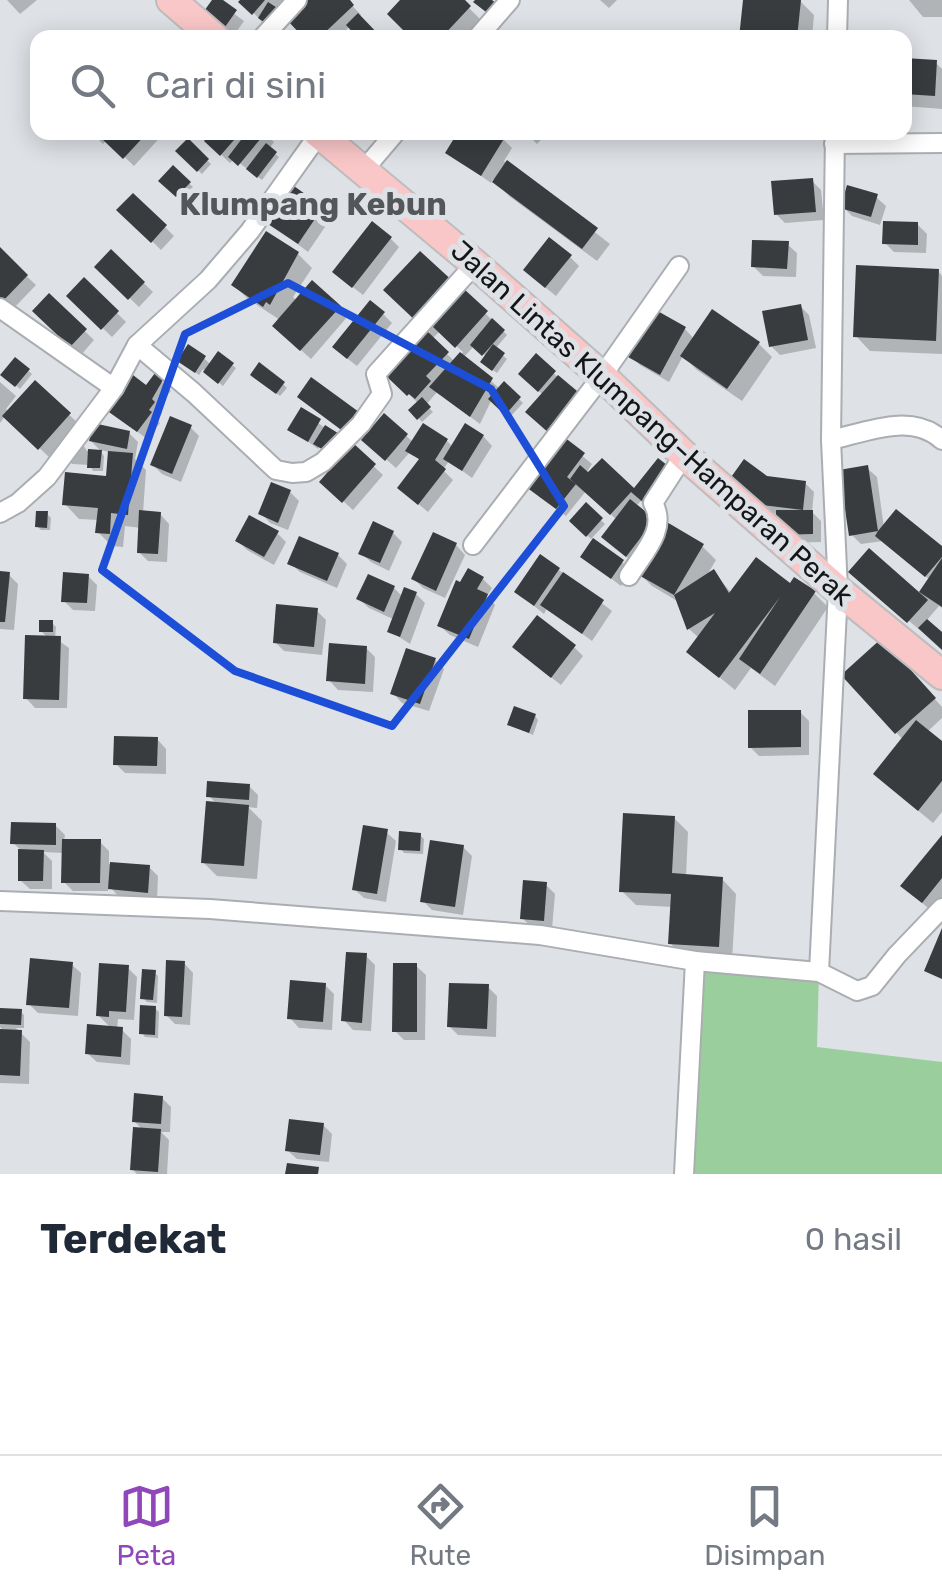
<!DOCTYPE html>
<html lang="id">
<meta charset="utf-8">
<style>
body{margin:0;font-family:Rubik,sans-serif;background:#f2f2f3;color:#1f2937}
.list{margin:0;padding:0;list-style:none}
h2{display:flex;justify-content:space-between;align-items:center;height:130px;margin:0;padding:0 40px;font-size:42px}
h2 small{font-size:32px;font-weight:400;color:#747a83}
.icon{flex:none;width:55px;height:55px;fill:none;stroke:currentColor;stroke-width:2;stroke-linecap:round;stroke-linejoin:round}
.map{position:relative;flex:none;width:942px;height:1174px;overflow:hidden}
.search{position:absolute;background:#fff;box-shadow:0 5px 25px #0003;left:30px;right:30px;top:30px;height:110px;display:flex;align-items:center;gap:25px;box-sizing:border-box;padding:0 35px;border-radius:20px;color:#747a83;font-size:38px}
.sheet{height:280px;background:#fff}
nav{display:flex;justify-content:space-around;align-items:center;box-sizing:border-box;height:140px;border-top:2px solid #e0e1e3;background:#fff;font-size:28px;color:#747a83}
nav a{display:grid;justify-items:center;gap:5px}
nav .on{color:#8f47ba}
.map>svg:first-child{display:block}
.green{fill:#9acf9d}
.shadow{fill:#0003;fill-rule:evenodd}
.building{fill:#393c3f}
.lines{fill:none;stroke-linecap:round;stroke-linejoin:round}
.minor-casing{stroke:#aaadb1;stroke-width:22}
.primary-casing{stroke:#bdbdbe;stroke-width:32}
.minor{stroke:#fff;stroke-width:18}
.primary{stroke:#fac7c8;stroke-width:28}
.marked{fill:none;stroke:#1d4ed8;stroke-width:8;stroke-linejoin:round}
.labels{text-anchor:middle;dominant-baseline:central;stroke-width:10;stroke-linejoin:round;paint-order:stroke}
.street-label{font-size:28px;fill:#141516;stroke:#dee1e5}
.quarter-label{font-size:32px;font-weight:bold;fill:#54575a;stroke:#dee1e5}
</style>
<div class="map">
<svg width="942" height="1174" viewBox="0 0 942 1174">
<rect width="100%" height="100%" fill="#dee1e5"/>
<!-- green -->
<path class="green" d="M695,961l124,11 -2,75 125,15v112h-258z"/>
<!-- shadow -->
<g class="shadow">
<path d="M7,0h30l-17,14z"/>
<path d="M215,0l29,21 -12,17h-7z"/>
<path d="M242,0h105l14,15 -23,23h-31l-12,-24 -13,-12 -20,20z"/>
<path d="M404,0h57l22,22 -15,16h-54z"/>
<path d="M600,0h17l-8,8z"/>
<path d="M746,0l54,1 14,14 -2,23h-70z"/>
<path d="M909,0h33v17h-19z"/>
<path d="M904,61l32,2 6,6v40l-38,-3z"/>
<path d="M91,132h74l-31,34 -27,-26 -4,4z"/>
<path d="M210,132h54l10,10 -5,7 10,8 -17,23 -28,-21 -4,4 -23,-22 6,-6z"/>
<path d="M525,132h23l-11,12z"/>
<path d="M503,139l9,9 -8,13 106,83 -13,17 -88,-65 -16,-17 -2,4 -42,-30z"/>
<path d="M188,142l23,22 -9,10 -24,-23z"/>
<path d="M173,169l20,18 -12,12 -19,-18z"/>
<path d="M812,181l9,9 3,30 -39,3 -9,-9z"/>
<path d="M294,190l37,28 -23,34 -37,-28z"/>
<path d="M133,196l41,40 -13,14 -41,-40z"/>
<path d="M876,197l10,9 -6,19 -28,-9 -9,-9z"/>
<path d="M917,224l10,10 -1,19 -32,-1 -9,-9z"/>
<path d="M390,238l9,9 -36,48 -18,-14z"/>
<path d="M787,244l10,9 -1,24 -33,-1 -10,-10z"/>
<path d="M1,252l35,33 -23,24 -13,-12z"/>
<path d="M111,252l42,40 -14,15 -42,-40z"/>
<path d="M298,254l14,14 -19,29 4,4 42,6 9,9 -37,43 -27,-24 -4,-15 -32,-21 -14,-14z"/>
<path d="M570,257l9,9 -23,30 -21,-17z"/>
<path d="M938,271l4,5v78l-72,-3 -14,-15z"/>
<path d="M84,280l42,42 -14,15 -43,-41z"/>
<path d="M387,290l77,2 43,43 -12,14 12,10 -10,14 -10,-7v-9l-13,-11 -10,11 36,32 4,-5 19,19 -13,14 -18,-18 -12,25 -43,-32 -11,13 7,7 -11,10 -11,-12 7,-7 -29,-28 41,-43zM440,331l23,21 -8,10 -23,-23z"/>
<path d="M49,297l45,43 -13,15 -45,-44z"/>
<path d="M800,306l9,9 7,33 -36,7 -9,-9z"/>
<path d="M383,314l9,9 -35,43 -13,-10z"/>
<path d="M685,329l9,10 64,4 14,14 -30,44 -45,-31 -14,-14 -14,26 -29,-17 -9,-9z"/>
<path d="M536,357l54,50 -28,32 30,25 -7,11 50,16 36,-20 9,9 -25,31 -13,-11 -7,7 67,39 14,14 -10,17 8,-5 18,22 59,-8 23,7 14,14 -53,79 -24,-18 -16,22 -46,-38 10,-14 -10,-9 -10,-27 -27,-16 -14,-14 -2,-8 -23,-18 4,-26 -31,-29 -20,25 -28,-20 24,-53 -19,-48 -22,-21z"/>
<path d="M204,358l7,7h21l4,3 -13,18 -20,-17 -4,6 -15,-11z"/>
<path d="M16,360l16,14 -12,15 -16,-14z"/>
<path d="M257,378l26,6 4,4 -7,8z"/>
<path d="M0,382l16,14 -10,13 3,3 26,-29 44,41 -30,33 -44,-41 -5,7z"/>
<path d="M162,382l9,9 -9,10 2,2 -5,7 3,3 -5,7 3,3 -13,16 -38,-29z"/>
<path d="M302,411l27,20 -11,18 -27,-20z"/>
<path d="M384,416l29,26 34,-1 6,6 30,-11 9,10 -20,32 -23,-17 -6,9 10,10 -25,32 -19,-16 12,-35 -11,-9 -14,16 -23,-20z"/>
<path d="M190,427l9,9 -18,46 -19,-8 -9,-9z"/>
<path d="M129,433l9,9 -3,17 11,11 -3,43 17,1 9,10 -2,38 -19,-1 -9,-9 2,-24 -16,-2 -2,21 -11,-1 -14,-14 1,-12 -20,-1 -14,-15 43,-25 2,-27 -10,-2 -9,-9z"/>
<path d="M75,445h8l4,6 14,1 3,4 -1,15h-10l-3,-6 -18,-1 -3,-4z"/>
<path d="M353,447l30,28 -30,35 -31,-28z"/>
<path d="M867,468l10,9 7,51 58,21v59l-3,-2 -13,15 16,14v13l-82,-67 60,15 10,-16 -47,-39 -22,3 -9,-9z"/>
<path d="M766,478l39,5 9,9 -2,20 9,9v21l-33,1 -9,-29 -14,-2 -24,-23z"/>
<path d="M290,492l9,9 -11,29 -18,-7 -9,-10z"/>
<path d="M586,506l19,18 -14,15 -19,-18z"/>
<path d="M47,514l4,4 -1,12h-9l-4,-4z"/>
<path d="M277,533l9,9 -12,23 -27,-15 -9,-9z"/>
<path d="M393,533l9,9 -13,29 -18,-9 -10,-9z"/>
<path d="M456,545l9,10 -20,43 -22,-10 -9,-9z"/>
<path d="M338,555l9,9 -10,24 -37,-16 -10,-9z"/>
<path d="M583,557l39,5 9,9 -10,15z"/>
<path d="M559,570l53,41 -20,30 -45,-33 -3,6 -27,-22z"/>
<path d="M8,574l10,10 -4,46 -14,-1v-39z"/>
<path d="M88,576l9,9 -2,26 -22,-1 -9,-9z"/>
<path d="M483,579l9,9 -5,8 8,9 -17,42 -28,-12 -10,-9 21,-40z"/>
<path d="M394,588l9,9 13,-3 9,9 -15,41 -20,-13 5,-11 -26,-12 -10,-9z"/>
<path d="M316,610l10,10 -4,35 -38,-4 -9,-9z"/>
<path d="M52,623l4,4 -1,11 14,10 -2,60h-32l-9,-10 22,-60 -7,-7z"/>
<path d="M574,647l9,9 -22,29 -37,-29z"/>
<path d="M366,648l9,9 -2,35 -35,-2 -9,-10z"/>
<path d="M896,656l46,51v11l-15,14 15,12v68l-9,11 -43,-36 13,-47 -58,-65z"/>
<path d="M435,660l9,9 -15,42 -27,-8 -9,-10z"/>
<path d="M800,712l9,9v34l-50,1 -9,-9z"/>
<path d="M535,716l3,4 -5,15 -23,-10z"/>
<path d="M157,739l9,10v25l-41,-1 -9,-9z"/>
<path d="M249,786l9,9 -1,13 -9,-1 14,14 -5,58 -40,-3 -14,-14 15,-57 -9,-9z"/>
<path d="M674,818l14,14 -2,45 36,2 14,15 -4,66 -48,-3 -14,-14 3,-36 -37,-2 -14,-14z"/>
<path d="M55,825l10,10 -1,6 36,1 9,9v13l40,3 9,9 -1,25 -37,-3 -11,-12 -1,5h-35l-9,-9v-29l-21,-1 9,9v28h-22l-10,-9 1,-30 -8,-7z"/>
<path d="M386,832l10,9 -10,61 -22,-4 -10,-9z"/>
<path d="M420,835l4,4 -1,15 -19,-1 -3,-4z"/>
<path d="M942,839v59l-10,13 -20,-16z"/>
<path d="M463,847l9,9 -9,59 -31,-5 -9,-9z"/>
<path d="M546,885l9,9 -3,35 -20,-2 -10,-9z"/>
<path d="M366,956l9,9 -4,66 -18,-1 -9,-10z"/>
<path d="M184,963l9,10 -3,52 -15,-1 -9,-9z"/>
<path d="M71,964l10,9 -3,43 -40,-3 -9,-9z"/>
<path d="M416,966l10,9 -1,65h-21l-9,-9z"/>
<path d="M128,968l9,9 -3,43 -16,-1 -1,10 5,1 9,9 -1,26 -33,-3 -10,-9 25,-24 -13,-13z"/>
<path d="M154,972l4,4 -1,27 -10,-1 -4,-4z"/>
<path d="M325,985l9,9 -2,36 -33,-2 -9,-10z"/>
<path d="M488,987l9,9 -1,41 -38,-2 -9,-9z"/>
<path d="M155,1008l4,4 -1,26 -13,-1 -3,-4z"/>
<path d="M0,1010l20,1 4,4v13h-8l14,14 -1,42 -29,-1v-51h5l-5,-5z"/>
<path d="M162,1098l9,9 -1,25h-9l8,8 -2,34h-30l-5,-5 11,-39 -9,-9z"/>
<path d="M323,1125l9,9 -3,28 -32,-3 -10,-9z"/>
</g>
<!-- building -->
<g class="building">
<path d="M212,0h11l14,10 -17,24 -21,-16z"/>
<path d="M240,0h25l-13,15 -14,-13z"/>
<path d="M306,0h44l4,5 -35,33h-15l-18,-19z"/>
<path d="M400,0h65l6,6 -30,32h-30l-24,-24z"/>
<path d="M475,0h17l6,5 -8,10 -17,-13z"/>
<path d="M743,0h58l-4,38h-58z"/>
<path d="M268,2l11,7 -11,16 -10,-7z"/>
<path d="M358,13l24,25h-24l-12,-13z"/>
<path d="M904,58l33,2 -2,36 -31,-2z"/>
<path d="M106,132h42l-25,27 -22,-21z"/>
<path d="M211,132h30l-21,24 -16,-15z"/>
<path d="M247,132h19l-28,34 -10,-9z"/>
<path d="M458,132h39l8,5 -24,39 -36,-23z"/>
<path d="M188,138l21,21 -12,13 -22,-21z"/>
<path d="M266,143l11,9 -20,26 -11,-9z"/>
<path d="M507,160l91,68 -16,21 -90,-67z"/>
<path d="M173,165l18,17 -15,15 -18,-16z"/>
<path d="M813,178l3,34 -42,3 -3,-34z"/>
<path d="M847,185l31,9 -7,23 -31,-9z"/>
<path d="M294,186l29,21 -25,37 -30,-20z"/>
<path d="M133,193l34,32 -16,18 -35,-33z"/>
<path d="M372,221l20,16 -40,51 -20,-16z"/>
<path d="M883,221l35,1v23l-36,-1z"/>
<path d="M266,231l33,21 -29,53 -4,-3 -3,5 -32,-22z"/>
<path d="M549,237l23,18 -27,33 -22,-18z"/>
<path d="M752,240l37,1 -2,28 -36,-2z"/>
<path d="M0,247l28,28 -26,27 -2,-2z"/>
<path d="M111,249l34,33 -17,18 -34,-33z"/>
<path d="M420,251l36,33 -37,40 -36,-34z"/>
<path d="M856,265l83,4 -3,72 -83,-4z"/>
<path d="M84,277l35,34 -18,19 -35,-34z"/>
<path d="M312,280l29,26 -41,45 -28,-25z"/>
<path d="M464,289l24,22 -33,37 -24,-23z"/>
<path d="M49,293l38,36 -17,18 -38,-36z"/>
<path d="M370,300l15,12 -38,47 -15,-12z"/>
<path d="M801,304l7,36 -39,7 -7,-36z"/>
<path d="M654,309l32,18 -26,48 -32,-18z"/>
<path d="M712,309l48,33 -33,47 -47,-33z"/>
<path d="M492,318l13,12 -23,26 -12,-11z"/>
<path d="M427,331l22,21 -23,24 5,5 -16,18 -6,-5 -2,2 -22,-21z"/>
<path d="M188,344l18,12 -11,17 -18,-12z"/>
<path d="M493,344l12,9 -13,18 -12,-9z"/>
<path d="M218,351l16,12 -16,21 -15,-12z"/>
<path d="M460,352l33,26 -23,39 -41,-30z"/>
<path d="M536,353l20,18 -18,21 -20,-18z"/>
<path d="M15,357l15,12 -15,18 -15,-12z"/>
<path d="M259,362l26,20 -9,12 -26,-19z"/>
<path d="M129,372l17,13 9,-12 8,7 -11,19 3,3 -6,8 3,2 -15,20 -31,-22z"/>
<path d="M558,375l25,21 -33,38 -25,-22z"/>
<path d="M311,377l48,35 -15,20 -47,-35z"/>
<path d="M35,380l36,33 -33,37 -36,-34z"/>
<path d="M504,381l17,16 -16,18 -17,-16z"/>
<path d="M422,397l9,10 -14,13 -9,-10z"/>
<path d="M301,407l20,12 -13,23 -21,-12z"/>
<path d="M384,413l24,21 -23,27 -24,-21z"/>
<path d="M170,416l22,9 -20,49 -22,-9z"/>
<path d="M93,423l37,8 -3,18 -38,-8z"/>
<path d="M423,423l25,16 -13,21 11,9 -28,36 -21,-17 22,-29 -14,-8z"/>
<path d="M465,423l19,12 -22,36 -19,-12z"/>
<path d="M325,425l16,10 -12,18 -16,-9z"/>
<path d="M564,437l21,16 -18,24 9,7 -20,25 -30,-22z"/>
<path d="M353,443l23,21 -34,39 -23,-21z"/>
<path d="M88,449l14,1 -2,18h-13z"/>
<path d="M108,451l25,2 -5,62 -17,-2 -1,21 -15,-1 3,-25 -36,-3 3,-33 41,4z"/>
<path d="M602,458l32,30 24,-30 14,11 -27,35 -14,-12 -21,23 -40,-36 10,-14 8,7z"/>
<path d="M744,459l23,17 39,5 -3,29 -50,-6 -24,-24z"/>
<path d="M868,465l10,66 18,-22 46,37v11l-17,20 -50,-41 3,-5 -29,5 -10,-66z"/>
<path d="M271,482l20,8 -13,33 -20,-9z"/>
<path d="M630,499l25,20 -29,38 -25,-20z"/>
<path d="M586,502l17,16 -17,19 -17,-16z"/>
<path d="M139,510l22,2 -3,42 -21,-1z"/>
<path d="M776,510h37v24l-37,1z"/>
<path d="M36,511h12l-1,17 -12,-1z"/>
<path d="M249,515l30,16 -15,26 -29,-16z"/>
<path d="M373,521l21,10 -14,32 -22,-9z"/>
<path d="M665,521l39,23 -30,51 -39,-22z"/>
<path d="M433,532l24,11 -21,48 -25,-12z"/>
<path d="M299,536l40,17 -12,28 -40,-17z"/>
<path d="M593,538l31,22 -13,19 -31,-22z"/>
<path d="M869,548l59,52 -21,23 -59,-51z"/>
<path d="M540,554l20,14 -26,38 -20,-14z"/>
<path d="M756,557l34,26 4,-6 22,14 -56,83 -21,-15 41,-62 -61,81 -33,-26 29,-39 -28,17 -13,-35 40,-26 15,24z"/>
<path d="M942,558v49l-23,-15z"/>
<path d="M468,568l16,9 -7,12 11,5 -19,45 -32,-13 19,-46 4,2z"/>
<path d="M0,571l10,1 -5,50h-5z"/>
<path d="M63,572l26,2 -2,29 -26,-1z"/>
<path d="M563,572l41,28 -22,34 -42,-29z"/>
<path d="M368,574l27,12 -11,26 -28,-13z"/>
<path d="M404,587l13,5 -17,45 -13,-5z"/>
<path d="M276,604l42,4 -4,39 -41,-4z"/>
<path d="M537,615l39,30 -25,33 -39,-31z"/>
<path d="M927,619l15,13v18l-24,-22z"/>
<rect x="39" y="620" width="14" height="12"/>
<path d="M25,635l36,1 -2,64 -36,-1z"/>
<path d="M882,638l54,60 -41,36 -54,-59z"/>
<path d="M329,643l38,3 -2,38 -39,-3z"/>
<path d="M406,648l30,10 -16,46 -30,-10z"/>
<path d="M514,706l22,8 -7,19 -22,-8z"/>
<path d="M748,710h53v37l-53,1z"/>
<path d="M916,720l26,21v40l-24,30 -45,-37z"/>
<path d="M114,736l44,1 -1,29 -44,-1z"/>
<path d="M207,781l43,3 -1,16 -43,-3z"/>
<path d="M206,801l43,4 -5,61 -43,-3z"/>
<path d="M623,813l52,3 -3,57 51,4 -4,70 -51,-3 3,-50 -52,-2z"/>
<path d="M11,822l45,1v22l-46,-1z"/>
<path d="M363,825l25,4 -11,65 -25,-4z"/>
<path d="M399,831l22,2 -1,18 -22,-1z"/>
<path d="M942,835v43l-20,25 -22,-17z"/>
<path d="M62,839h39l-1,44h-39z"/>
<path d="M430,840l34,5 -9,62 -35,-5z"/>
<path d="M18,849l26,1 -1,31h-25z"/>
<path d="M110,862l40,3 -2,28 -40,-4z"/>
<path d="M523,880l24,2 -3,39 -24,-2z"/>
<path d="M942,928v51l-18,-8z"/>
<path d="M346,952l21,1 -5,70 -21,-2z"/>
<path d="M30,958l43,4 -4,46 -43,-3z"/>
<path d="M166,960l19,1 -3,56 -18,-1z"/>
<path d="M99,963l30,2 -3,47 -17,-1v6l-13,-1z"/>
<path d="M393,963h24v69h-25z"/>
<path d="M142,969l14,1 -3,30 -13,-1z"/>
<path d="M290,980l36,3 -3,39 -36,-3z"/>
<path d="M449,983l40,1 -2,45 -40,-2z"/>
<path d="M140,1005l16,1 -1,29 -16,-1z"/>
<path d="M0,1008l22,1 -1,16 -21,-1z"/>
<path d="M87,1024l36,3 -2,30 -36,-3z"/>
<path d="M0,1029l22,1 -2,46 -20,-1z"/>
<path d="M134,1093l29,3 -2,28 -29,-2z"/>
<path d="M289,1119l35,4 -4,32 -35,-4z"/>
<path d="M133,1127l28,2 -3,43 -28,-2z"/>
<path d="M287,1163l32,4 -1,7h-33z"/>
</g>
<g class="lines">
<defs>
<g id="minor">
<path d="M262,38l35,-38"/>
<path d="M477,38l33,-38"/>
<path d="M837,38l1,-38"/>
<path d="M834,144l108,-1"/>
<path d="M362,172l34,-40"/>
<path d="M0,308l114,80"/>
<path d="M137,345l57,48 82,77 16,3 14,-1 17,-10 38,-38 21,-30 -6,-20 99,-110"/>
<path d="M831,440c35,-8 81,-28 111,0"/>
<path d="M0,513l18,-10 29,-26 67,-89 23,-43 71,-65 42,-49 69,-97"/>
<path d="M473,545l129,-169 77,-110"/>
<path d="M629,576c14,-23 39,-47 24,-73l31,-48"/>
<path d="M0,901l210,8 330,26 155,26 124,11 38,19 15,-5 25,-31 45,-47"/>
<path d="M819,972l19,-382 -7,-150 4,-308"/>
<path d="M684,1174l11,-213"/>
</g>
<g id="primary">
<path d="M171,0l44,38"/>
<path d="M317,132l158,132 127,112 82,79 154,135 104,85"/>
</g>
</defs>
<!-- minor casing -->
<use href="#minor" class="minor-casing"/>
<!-- primary casing -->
<use href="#primary" class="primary-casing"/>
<!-- minor -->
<use href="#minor" class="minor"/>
<!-- primary -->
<use href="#primary" class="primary"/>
</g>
<!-- marked area -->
<path class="marked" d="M288,283l203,106 73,117 -172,220 -157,-55 -133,-101 83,-236z"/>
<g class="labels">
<!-- street labels -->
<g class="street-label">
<text transform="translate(652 423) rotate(42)">Jalan Lintas Klumpang–Hamparan Perak</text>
</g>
<!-- quarter labels -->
<g class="quarter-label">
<text x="313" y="204">Klumpang Kebun</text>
</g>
</g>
</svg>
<div class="search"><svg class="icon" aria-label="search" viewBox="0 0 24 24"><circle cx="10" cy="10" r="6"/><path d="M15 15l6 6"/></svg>Cari di sini</div>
</div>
<section class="sheet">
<h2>Terdekat<small>0 hasil</small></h2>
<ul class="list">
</ul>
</section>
<nav>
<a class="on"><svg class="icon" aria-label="map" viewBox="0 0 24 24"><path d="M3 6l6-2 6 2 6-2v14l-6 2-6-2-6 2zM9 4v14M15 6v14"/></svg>Peta</a>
<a><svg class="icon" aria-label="directions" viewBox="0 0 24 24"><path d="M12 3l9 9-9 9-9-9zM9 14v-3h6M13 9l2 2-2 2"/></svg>Rute</a>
<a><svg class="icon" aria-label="saved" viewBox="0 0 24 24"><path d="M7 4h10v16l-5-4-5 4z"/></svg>Disimpan</a>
</nav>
